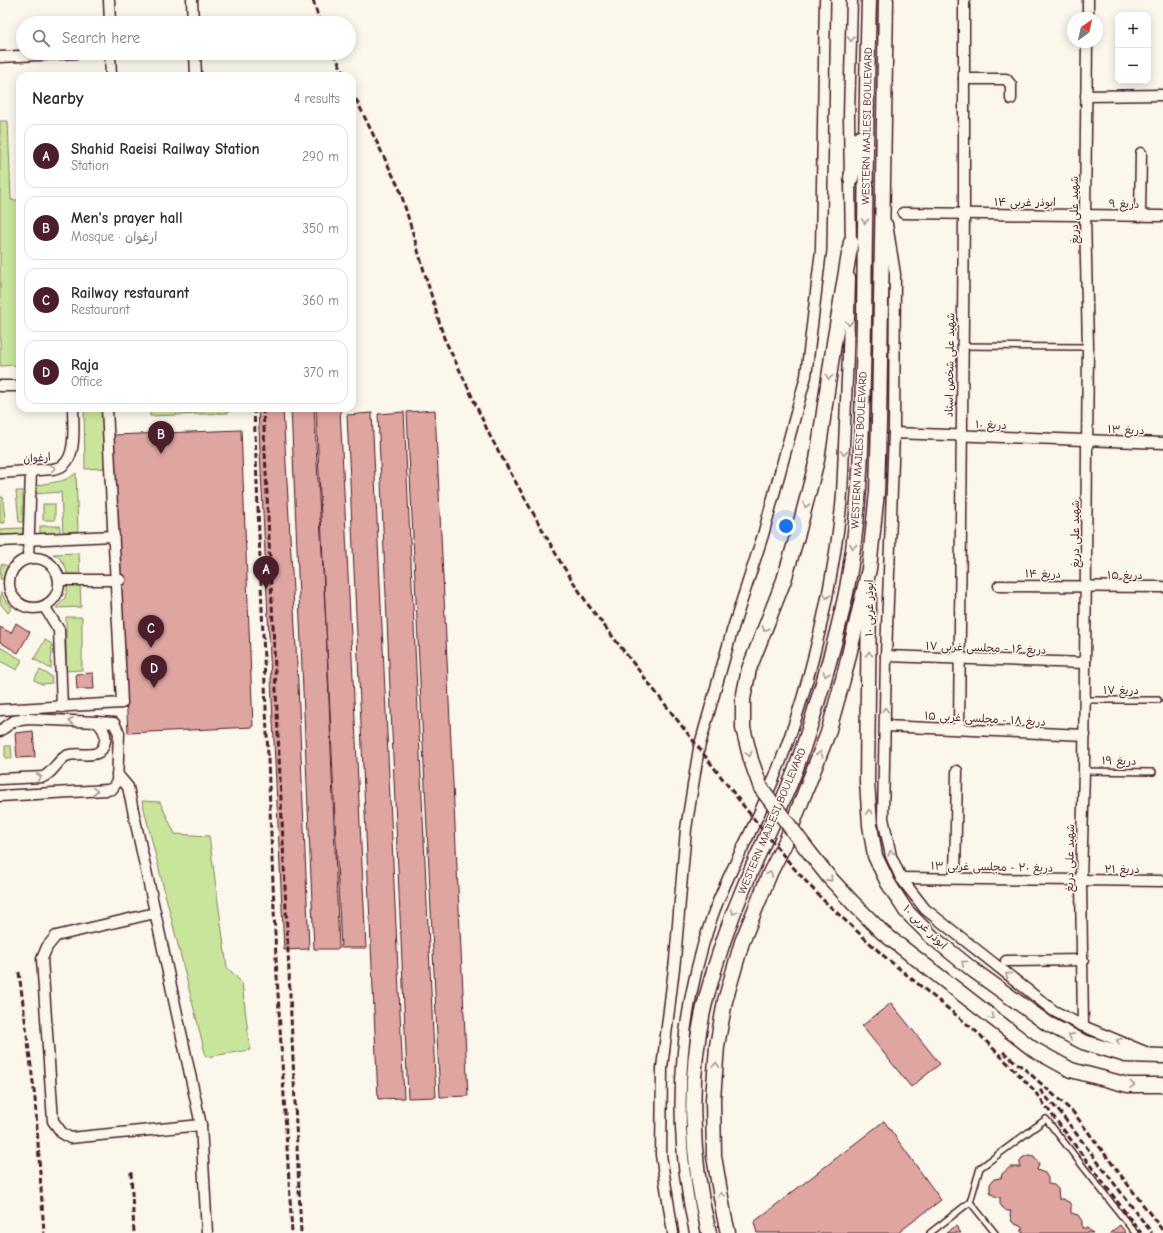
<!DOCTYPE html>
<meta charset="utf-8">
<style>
body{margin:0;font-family:"Comic Neue","Playpen Sans Arabic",sans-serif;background:#f2f2f3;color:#2b2b33}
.controls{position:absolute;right:12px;top:12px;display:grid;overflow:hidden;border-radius:8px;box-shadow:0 2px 10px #0003}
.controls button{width:36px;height:36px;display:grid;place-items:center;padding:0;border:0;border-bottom:1px solid #e1e1e2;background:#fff;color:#2b2b33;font:20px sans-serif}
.compass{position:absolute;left:1067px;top:12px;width:36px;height:36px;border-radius:50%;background:#fff;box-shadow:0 2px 10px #0003;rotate:34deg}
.you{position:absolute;left:786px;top:526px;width:14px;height:14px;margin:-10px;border:3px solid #fff;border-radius:50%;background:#1a73e8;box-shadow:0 0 0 6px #1a73e833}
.badge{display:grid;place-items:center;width:26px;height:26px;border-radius:50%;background:#4a1f2b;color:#fff;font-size:13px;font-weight:700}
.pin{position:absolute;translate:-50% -33px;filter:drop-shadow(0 1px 2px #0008)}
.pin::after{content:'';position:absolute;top:21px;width:14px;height:12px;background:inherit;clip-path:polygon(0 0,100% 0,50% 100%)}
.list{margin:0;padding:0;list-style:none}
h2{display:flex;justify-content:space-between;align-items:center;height:52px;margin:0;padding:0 16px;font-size:17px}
h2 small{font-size:13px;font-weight:400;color:#7c7c81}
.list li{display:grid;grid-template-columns:26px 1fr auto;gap:12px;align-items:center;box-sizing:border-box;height:64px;margin:0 8px 8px;padding:0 8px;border:1px solid #e1e1e2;border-radius:12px}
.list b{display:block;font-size:15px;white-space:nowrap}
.list p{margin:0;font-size:13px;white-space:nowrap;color:#7c7c81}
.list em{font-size:13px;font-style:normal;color:#7c7c81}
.icon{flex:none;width:22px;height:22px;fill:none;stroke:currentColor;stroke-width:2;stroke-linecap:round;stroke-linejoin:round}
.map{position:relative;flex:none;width:1163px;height:1233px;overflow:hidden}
.search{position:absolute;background:#fff;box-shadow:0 2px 10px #0003;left:16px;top:16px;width:340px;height:44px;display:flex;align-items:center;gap:10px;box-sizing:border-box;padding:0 14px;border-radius:22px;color:#7c7c81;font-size:15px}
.panel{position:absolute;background:#fff;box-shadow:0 2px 10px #0003;left:16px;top:72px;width:340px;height:340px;border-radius:12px}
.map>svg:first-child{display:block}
.green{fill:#c9e49b;stroke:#8a8263}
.building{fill:#dfa5a0;stroke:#4a1f2b}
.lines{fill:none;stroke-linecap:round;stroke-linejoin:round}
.lane-casing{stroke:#4a1f2b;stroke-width:8}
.street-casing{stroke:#4a1f2b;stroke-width:13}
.secondary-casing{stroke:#4a1f2b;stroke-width:17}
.lane{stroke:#fbf7ec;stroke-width:5}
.street{stroke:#fbf7ec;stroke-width:10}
.secondary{stroke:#fbf7ec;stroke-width:14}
.rail{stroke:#4a1f2b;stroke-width:3;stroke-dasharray:6 3;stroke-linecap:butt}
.secondary-bridge-casing{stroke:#4a1f2b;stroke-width:17;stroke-linecap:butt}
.secondary-bridge{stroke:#fbf7ec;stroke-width:14}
.oneway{stroke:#ab9695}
.labels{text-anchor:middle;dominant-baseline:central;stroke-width:3;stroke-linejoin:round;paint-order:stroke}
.street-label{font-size:11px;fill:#4a1f2b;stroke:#fbf7ec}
</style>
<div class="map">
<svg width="1163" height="1233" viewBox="0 0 1163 1233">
<rect width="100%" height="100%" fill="#fbf7ec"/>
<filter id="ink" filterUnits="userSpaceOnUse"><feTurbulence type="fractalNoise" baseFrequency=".025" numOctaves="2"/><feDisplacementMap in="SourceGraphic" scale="8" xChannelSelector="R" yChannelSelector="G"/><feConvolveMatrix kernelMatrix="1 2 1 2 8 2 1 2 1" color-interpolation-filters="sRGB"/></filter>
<g filter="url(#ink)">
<!-- green -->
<g class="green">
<path d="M0,121h8l3,79h9v165l-20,1z"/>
<path d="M84,408h20l2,60 -21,1z"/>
<path d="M150,408h77l1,5 -78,3z"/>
<path d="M76,473l2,58 -15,1 -2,-40 -27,2 4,-9c13,-3 27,-2 38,-12z"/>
<path d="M16,491h7v31h-4z"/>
<path d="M0,497h3c0,9 2,16 2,26h-5z"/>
<rect x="43" y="504" width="12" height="16"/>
<rect x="40" y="526" width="20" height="7"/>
<path d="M23,528v6l-23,1v-6z"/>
<path d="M79,553l1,23h-12c-2,-10 -6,-18 -15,-22z"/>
<path d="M1,564l10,3 -4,12h-7z"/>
<path d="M68,584h12l1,23 -25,1 9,-10z"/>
<path d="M1,592l6,11 5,4 -4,6 -8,-10z"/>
<path d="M66,617h16v53l-16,1z"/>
<path d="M45,640l7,4 -1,25 -17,-10z"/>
<path d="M0,647l22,13 -5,10 -17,-9z"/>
<path d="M40,670l11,6 1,7 -10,1 -8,-4z"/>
<path d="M5,746h6l1,12h-7z"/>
<path d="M142,801l18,1 15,32 34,2 18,131 15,16 8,67 -44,7z"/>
</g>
<!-- building -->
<g class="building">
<path d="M258,408h25l15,275 11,266 -25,1z"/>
<path d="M291,408h23l12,218 13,323h-25z"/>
<path d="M316,408h24l26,540h-25z"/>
<path d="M435,410l33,686 -28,1 -33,-685z"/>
<path d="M404,412l32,685 -28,1 -30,-684z"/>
<path d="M372,413l32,685 -26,1 -31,-684z"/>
<path d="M241,430l12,297 -125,6 -15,-298z"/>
<path d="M16,623l14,9 -12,21 -18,-11v-15l11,6z"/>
<path d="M93,673l1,16h-17l-1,-15z"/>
<path d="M33,731l2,26 -18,1 -2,-25z"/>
<path d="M891,1003l49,61 -29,23 -49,-61z"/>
<path d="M884,1121l57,79 -43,33h-141l-3,-11z"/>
<path d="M1028,1155l6,1 2,3 3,5 -2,6 8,3 3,5v6l6,1 4,4 1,10h4l6,3 2,3v8l7,2 4,6v7h5l6,5h-71v-6l-7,-3 -3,-2 -2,-7 1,-4h-4l-5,-4 -2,-3v-7h-3l-6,-3 -1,-3v-7l4,-5 7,-1 1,-4 8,-7h10v-6l2,-3z"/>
<path d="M1120,1225l6,8h-16z"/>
<path d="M956,1226l5,7h-15z"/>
</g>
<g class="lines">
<defs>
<g id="lane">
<path d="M962,346l126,1"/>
<path d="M1085,700h73"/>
<path d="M1084,771l69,1"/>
<path d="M970,1202l10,-34 66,-49 89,114"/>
<path d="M930,1233l40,-31 25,31"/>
</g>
<g id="street">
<path d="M109,0l1,23"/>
<path d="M192,0l1,23"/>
<path d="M1088,18v-18"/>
<path d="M110,53l1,23"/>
<path d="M195,53l1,23"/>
<path d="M0,57l77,-4"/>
<path d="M964,79h42l5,6v14"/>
<path d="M1086,96l77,-1"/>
<path d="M903,213l260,3"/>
<path d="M1140,216l1,-63"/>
<path d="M887,224l8,50 -1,159 -8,223 -3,162 8,38 10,22 24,31 129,102 29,15 65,27"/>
<path d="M851,248l-2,-132 3,-116"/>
<path d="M0,386h20"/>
<path d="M894,433l269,10"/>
<path d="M0,473l53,-4c3,-1 7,-1 9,-3 15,-9 11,-42 11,-58"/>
<path d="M0,541l114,-5"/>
<circle cx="34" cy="583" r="25"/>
<path d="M28,559l3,-88"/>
<path d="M59,580h61"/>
<path d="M999,586l164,1"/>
<path d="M44,606l15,24 3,77"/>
<path d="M886,656l199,7"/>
<path d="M0,710l122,-7 -15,-295"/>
<path d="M885,726l200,9"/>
<path d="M959,729l5,-515v-214"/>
<path d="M0,731l14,-10 14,-2 69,3c5,5 10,11 8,19 -4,22 -25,9 -39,15 -9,5 -13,17 -23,21l-43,2"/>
<path d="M117,774l11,13 73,338 6,108"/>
<path d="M0,796l107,-6 5,-1 5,-7 2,-49 -5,-10 -17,-1"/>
<path d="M901,878l262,3"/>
<path d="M955,878l2,-107"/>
<path d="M155,913l-99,23 -9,11 -5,12 11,162 9,12 8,5 131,-13"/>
<path d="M1006,961l77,-1"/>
<path d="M1083,1026l-2,-146 3,-109 4,-424 -3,-132 2,-173"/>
<path d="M673,1233l-12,-78 1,-87 13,-108 11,-131 13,-81 33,-117 31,-96 43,-159 15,-126 4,-250"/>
<path d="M695,1233c-3,-15 -6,-29 -8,-44 -14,-90 -5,-186 25,-272 13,-37 33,-72 49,-108 19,-43 36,-89 48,-135 14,-52 25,-106 31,-159 3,-23 3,-47 4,-69 3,-56 5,-112 6,-168"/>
</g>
<g id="secondary">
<path d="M851,178l9,-40"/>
<path d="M869,593l-2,189 3,43 5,31 13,27 18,28 26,26 41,33 75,54 35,18 43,13 37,1"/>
<path d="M761,788l-10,-28 -8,-32v-29l6,-30 35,-89 14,-47 19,-73 17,-117 17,-101"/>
<path d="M806,848l22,28 24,26 30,30 151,117 38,21 57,15h35"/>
<path d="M709,1233c-19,-75 -22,-163 -2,-238 10,-37 22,-73 37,-108 16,-39 36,-77 51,-116 6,-16 11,-32 16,-48 14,-45 27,-89 36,-135 16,-87 15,-177 17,-265 1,-108 2,-215 5,-323"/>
<path d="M728,1233l-4,-18 -10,-59 -1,-57 4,-53 8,-45 17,-59 28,-69 16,-32 42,-108 17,-61 24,-103 8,-77 2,-70 7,-422"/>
</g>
</defs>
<!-- lane casing -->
<use href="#lane" class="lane-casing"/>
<!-- street casing -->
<use href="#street" class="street-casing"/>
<!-- secondary casing -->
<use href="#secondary" class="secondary-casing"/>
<!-- lane -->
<use href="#lane" class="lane"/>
<!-- street -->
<use href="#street" class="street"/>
<!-- secondary -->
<use href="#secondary" class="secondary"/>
<!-- rail -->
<g class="rail">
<path d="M313,0l7,23"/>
<path d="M334,53l11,23"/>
<path d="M352,91l48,99 44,148 20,41 26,57 71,127 28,43 157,203 46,57 30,33 63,58 93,76 54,55 109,145"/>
<path d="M254,408l22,551 16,274"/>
<path d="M263,408l38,825"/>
<path d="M19,972l16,126 9,135"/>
<path d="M1003,1052l24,19 46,41 90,119"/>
<path d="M1040,1090l22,25 90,118"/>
<path d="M131,1172l3,61"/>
</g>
<defs>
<path id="secondary-bridge" d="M761,788l45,60"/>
</defs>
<!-- secondary-bridge casing -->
<use href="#secondary-bridge" class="secondary-bridge-casing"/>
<!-- secondary-bridge -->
<use href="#secondary-bridge" class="secondary-bridge"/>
</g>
<!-- one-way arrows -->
<defs><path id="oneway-chevron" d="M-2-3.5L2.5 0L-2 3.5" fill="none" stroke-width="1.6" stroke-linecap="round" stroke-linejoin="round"/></defs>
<g class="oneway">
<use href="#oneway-chevron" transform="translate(851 39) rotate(91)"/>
<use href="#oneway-chevron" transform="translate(865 221) rotate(91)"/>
<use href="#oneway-chevron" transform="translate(849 323) rotate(92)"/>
<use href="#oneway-chevron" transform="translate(829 377) rotate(98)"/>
<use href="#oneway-chevron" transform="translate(844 453) rotate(93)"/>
<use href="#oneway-chevron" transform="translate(53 468) rotate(-9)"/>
<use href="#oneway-chevron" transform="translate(806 505) rotate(105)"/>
<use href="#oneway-chevron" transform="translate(853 546) rotate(98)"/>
<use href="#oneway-chevron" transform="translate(827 596) rotate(102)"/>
<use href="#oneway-chevron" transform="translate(765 629) rotate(112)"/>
<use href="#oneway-chevron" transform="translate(869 654) rotate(-90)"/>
<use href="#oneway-chevron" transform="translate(826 674) rotate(107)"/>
<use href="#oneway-chevron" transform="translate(885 710) rotate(-89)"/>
<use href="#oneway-chevron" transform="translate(71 721) rotate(-178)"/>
<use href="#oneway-chevron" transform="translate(749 754) rotate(76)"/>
<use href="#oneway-chevron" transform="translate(820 754) rotate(-69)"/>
<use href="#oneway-chevron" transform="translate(39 777) rotate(-8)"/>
<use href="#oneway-chevron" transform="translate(95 791) rotate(-3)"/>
<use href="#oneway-chevron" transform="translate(869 812) rotate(-93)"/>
<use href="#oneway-chevron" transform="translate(891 853) rotate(-106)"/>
<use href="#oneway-chevron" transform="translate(770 874) rotate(-66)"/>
<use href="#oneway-chevron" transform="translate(830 879) rotate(48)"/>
<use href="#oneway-chevron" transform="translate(734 912) rotate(111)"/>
<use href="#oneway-chevron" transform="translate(964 963) rotate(-141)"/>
<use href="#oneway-chevron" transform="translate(1008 975) rotate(-142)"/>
<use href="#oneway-chevron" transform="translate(992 1017) rotate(38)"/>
<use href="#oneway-chevron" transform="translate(1071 1036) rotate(-152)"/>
<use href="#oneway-chevron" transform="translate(1119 1041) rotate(-157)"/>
<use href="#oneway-chevron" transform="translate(716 1065) rotate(-85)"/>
<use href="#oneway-chevron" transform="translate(1132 1085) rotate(3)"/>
<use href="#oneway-chevron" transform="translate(721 1195) rotate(-99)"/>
</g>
</g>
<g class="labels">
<!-- street labels -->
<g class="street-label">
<text transform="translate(867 126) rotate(-89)">WESTERN MAJLESI BOULEVARD</text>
<text x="1025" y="202">ابوذر غربی ۱۴</text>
<text transform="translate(1124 204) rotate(1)">دریغ ۹</text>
<text transform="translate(1074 210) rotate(-90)">شهید علی دریغ</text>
<text transform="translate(950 365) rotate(-89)">شهید علی شخص استاد</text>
<text transform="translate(991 425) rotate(2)">دریغ ۱۰</text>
<text transform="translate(1126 430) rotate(2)">دریغ ۱۳</text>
<text transform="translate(859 450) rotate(-87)">WESTERN MAJLESI BOULEVARD</text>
<text transform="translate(37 458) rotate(-5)">ارغوان</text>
<text transform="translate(1075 534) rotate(-90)">شهید علی دریغ</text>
<text transform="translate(1043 574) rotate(1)">دریغ ۱۴</text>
<text x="1125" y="575">دریغ ۱۵</text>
<text transform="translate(869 608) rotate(-90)">ابوذر غربی ۱۰</text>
<text transform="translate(986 648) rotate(2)">دریغ ۱۶ - مجلسی غربی ۱۷</text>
<text x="1121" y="690">دریغ ۱۷</text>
<text transform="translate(985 719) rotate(3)">دریغ ۱۸ - مجلسی غربی ۱۵</text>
<text transform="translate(1119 761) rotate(1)">دریغ ۱۹</text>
<text transform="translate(772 821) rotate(-67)">WESTERN MAJLESI BOULEVARD</text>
<text transform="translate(1070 858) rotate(-89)">شهید علی دریغ</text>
<text transform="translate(992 867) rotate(1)">دریغ ۲۰ - مجلسی غربی ۱۳</text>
<text x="1122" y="869">دریغ ۲۱</text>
<text transform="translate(925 927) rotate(45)">ابوذر غربی ۱۰</text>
</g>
</g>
</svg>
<div class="controls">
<button>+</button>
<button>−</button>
</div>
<svg class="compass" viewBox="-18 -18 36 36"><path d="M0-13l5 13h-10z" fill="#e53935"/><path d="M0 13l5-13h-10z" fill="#7c7c81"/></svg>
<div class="you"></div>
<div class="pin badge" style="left:266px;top:589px">A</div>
<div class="pin badge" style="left:161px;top:454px">B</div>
<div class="pin badge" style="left:151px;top:648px">C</div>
<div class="pin badge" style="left:154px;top:688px">D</div>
<div class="search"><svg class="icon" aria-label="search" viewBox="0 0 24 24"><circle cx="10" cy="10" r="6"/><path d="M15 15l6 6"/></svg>Search here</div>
<section class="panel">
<h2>Nearby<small>4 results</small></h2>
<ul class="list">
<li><span class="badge">A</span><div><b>Shahid Raeisi Railway Station</b><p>Station</p></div><em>290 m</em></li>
<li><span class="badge">B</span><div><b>Men's prayer hall</b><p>Mosque · ارغوان</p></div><em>350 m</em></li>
<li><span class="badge">C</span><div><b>Railway restaurant</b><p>Restaurant</p></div><em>360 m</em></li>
<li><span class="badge">D</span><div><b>Raja</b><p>Office</p></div><em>370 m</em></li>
</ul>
</section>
</div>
